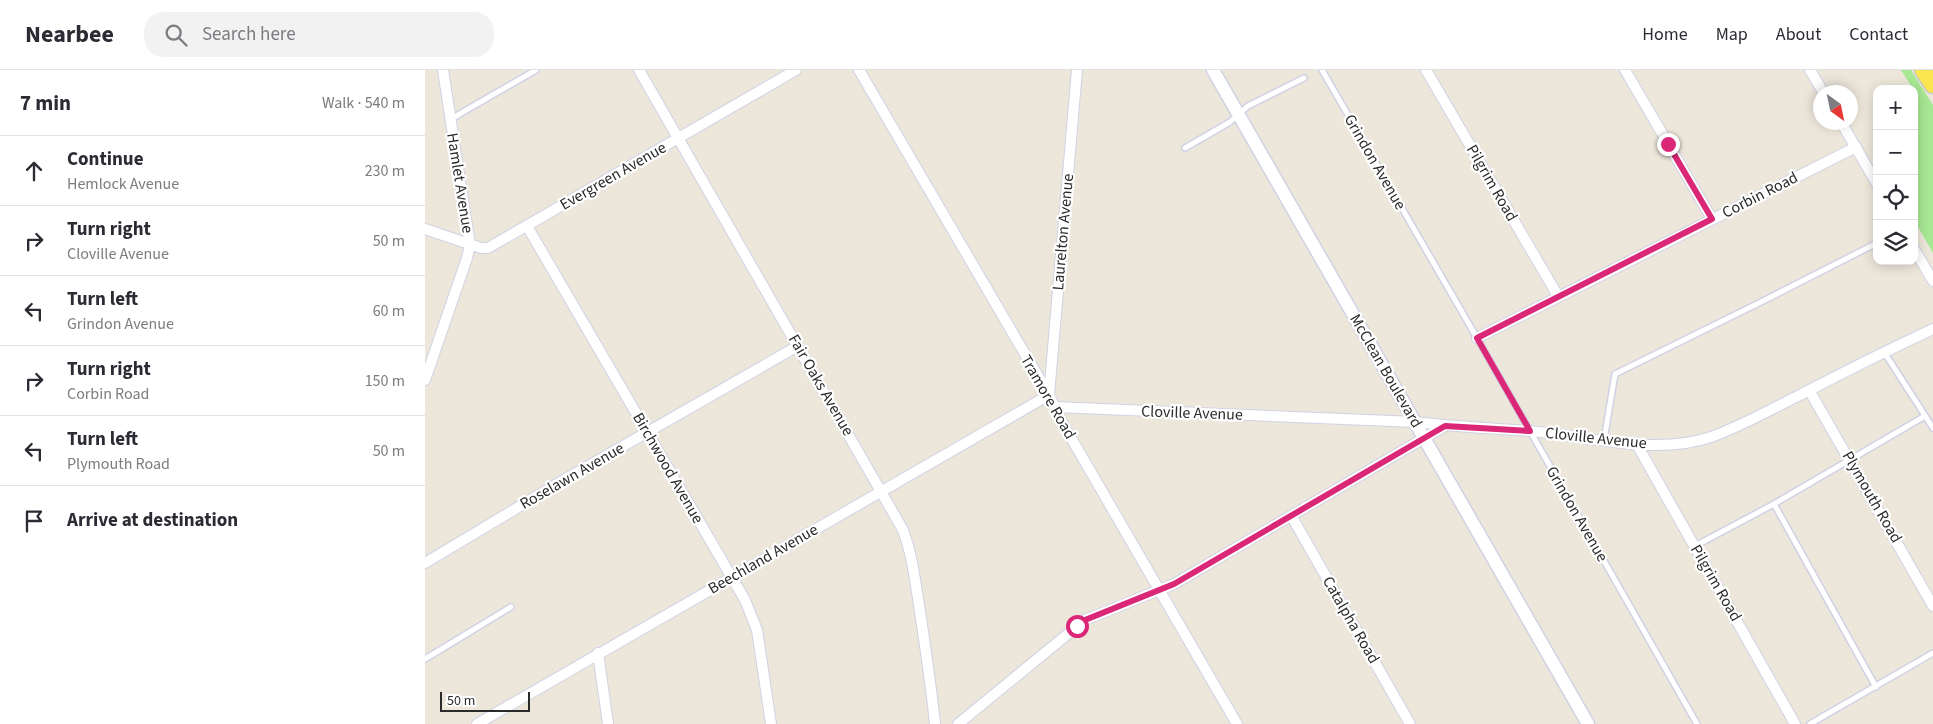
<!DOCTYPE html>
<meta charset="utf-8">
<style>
body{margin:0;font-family:"Source Sans 3",sans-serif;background:#f2f2f3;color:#2b2b33}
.controls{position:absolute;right:15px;top:15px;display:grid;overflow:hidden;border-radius:10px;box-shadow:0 2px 12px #0003}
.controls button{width:45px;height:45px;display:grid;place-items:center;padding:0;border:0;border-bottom:1px solid #e1e1e2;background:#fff;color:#2b2b33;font:25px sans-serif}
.compass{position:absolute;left:1388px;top:15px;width:45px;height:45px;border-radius:50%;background:#fff;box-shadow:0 2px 12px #0003;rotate:147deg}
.scale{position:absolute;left:15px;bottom:12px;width:90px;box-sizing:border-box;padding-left:5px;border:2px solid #2a2a2a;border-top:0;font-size:14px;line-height:18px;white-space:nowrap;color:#2a2a2a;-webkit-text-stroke:4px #fff;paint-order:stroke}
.stop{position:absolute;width:15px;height:15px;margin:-11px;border:4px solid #db2777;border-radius:50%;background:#fff}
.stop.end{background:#db2777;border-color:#fff;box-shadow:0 1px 5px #0008}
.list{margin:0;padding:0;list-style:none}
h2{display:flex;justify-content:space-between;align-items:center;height:65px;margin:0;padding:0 20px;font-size:21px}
h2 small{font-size:16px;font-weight:400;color:#7c7c81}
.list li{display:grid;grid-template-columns:32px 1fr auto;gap:15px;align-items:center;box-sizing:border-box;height:70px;padding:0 20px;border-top:1px solid #e1e1e2}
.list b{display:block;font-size:19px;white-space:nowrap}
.list p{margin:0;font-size:16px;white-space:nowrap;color:#7c7c81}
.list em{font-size:16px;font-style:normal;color:#7c7c81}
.icon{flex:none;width:28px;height:28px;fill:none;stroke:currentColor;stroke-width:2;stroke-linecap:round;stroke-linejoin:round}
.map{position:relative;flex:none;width:1508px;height:654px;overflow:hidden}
header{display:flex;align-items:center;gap:30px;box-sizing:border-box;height:70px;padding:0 25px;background:#fff;border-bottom:1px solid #e1e1e2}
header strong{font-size:24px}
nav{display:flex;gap:28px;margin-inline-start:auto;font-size:18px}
.search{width:350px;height:45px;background:#f2f2f3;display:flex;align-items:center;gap:12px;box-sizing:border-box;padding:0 18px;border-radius:20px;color:#7c7c81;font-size:19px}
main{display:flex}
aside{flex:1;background:#fff}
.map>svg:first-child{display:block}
.green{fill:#a7e893}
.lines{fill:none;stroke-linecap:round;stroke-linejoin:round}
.service-casing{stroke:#d0d2e4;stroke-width:8}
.minor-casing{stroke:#d0d2e4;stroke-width:12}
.tertiary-casing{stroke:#d0d2e4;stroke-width:15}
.primary-casing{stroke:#c8c8c8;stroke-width:19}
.service{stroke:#fff;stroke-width:5}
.minor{stroke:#fff;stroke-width:10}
.tertiary{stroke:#fff;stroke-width:12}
.primary{stroke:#fbe652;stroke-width:16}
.route{stroke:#db2777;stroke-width:6}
.labels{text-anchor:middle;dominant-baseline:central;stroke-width:4.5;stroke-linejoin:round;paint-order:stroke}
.street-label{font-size:16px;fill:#2a2a2a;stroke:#fff}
</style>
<header>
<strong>Nearbee</strong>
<div class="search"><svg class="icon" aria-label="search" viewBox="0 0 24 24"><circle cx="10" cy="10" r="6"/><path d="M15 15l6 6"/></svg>Search here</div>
<nav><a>Home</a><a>Map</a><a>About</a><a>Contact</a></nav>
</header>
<main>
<aside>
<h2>7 min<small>Walk · 540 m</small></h2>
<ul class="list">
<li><svg class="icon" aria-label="ahead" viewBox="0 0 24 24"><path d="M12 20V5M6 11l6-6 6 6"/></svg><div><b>Continue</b><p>Hemlock Avenue</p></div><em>230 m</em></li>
<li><svg class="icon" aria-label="right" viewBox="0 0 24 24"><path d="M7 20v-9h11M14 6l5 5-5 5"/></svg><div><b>Turn right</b><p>Cloville Avenue</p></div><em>50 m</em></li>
<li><svg class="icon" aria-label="left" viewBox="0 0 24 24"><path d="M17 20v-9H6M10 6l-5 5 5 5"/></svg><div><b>Turn left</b><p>Grindon Avenue</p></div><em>60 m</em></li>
<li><svg class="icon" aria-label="right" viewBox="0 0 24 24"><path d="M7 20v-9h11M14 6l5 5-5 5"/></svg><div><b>Turn right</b><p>Corbin Road</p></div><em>150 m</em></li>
<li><svg class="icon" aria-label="left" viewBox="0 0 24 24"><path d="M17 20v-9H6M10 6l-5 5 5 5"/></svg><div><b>Turn left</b><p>Plymouth Road</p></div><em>50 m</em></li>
<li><svg class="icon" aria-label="arrive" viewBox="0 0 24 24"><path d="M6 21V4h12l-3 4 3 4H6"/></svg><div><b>Arrive at destination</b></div></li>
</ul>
</aside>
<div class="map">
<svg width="1508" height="654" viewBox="0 0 1508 654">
<rect width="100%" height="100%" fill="#ede7db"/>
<!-- green -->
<path class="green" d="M1476,0h10l22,35v148l-19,-33 1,-128z"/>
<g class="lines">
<defs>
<g id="service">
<path d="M897,0l155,268 220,386"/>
<path d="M26,49l85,-49"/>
<path d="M760,78l45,-26 18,-16 56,-28"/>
<path d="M1459,282l49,76"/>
<path d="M1179,370l11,-66 146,-72 116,-59"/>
<path d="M1349,434l102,183"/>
<path d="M1270,476l79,-42 151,-88"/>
<path d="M0,589l86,-52"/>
<path d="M1385,654l123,-71"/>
</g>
<g id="minor">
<path d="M214,0l264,460c9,24 12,50 16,75 6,40 12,79 16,119"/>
<path d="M434,0l190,325 14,29 174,300"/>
<path d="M1001,0l132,226"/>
<path d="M1200,0l87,149"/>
<path d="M1385,0l13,22"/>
<path d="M1416,52l36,62"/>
<path d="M102,156l218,374 12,30 14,94"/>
<path d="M0,159l56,19h7l308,-178"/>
<path d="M1489,179l19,32"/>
<path d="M1052,268l379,-191"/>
<path d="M0,310l42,-122 3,-13 -27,-175"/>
<path d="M1384,320l124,216"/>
<path d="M630,337l361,15c38,5 76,6 114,9 57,5 125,25 181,6 31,-11 60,-28 89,-42 44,-23 88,-45 133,-66"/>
<path d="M1211,373l159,281"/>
<path d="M867,447l118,207"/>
<path d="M0,493l137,-82 236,-135"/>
<path d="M173,583l10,71"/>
<path d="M52,654l572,-329 28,-325"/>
<path d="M533,654l127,-104 89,-36 271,-158"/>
</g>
<path id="tertiary" d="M788,0l375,654"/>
<path id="primary" d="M1498,0l10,15"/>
</defs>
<!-- service casing -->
<use href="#service" class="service-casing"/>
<!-- minor casing -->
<use href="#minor" class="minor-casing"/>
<!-- tertiary casing -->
<use href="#tertiary" class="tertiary-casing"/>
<!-- primary casing -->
<use href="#primary" class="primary-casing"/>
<!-- service -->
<use href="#service" class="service"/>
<!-- minor -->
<use href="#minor" class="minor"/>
<!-- tertiary -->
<use href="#tertiary" class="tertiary"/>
<!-- primary -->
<use href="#primary" class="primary"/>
</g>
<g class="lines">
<!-- route -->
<path class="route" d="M652,556l8,-6 89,-36 271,-158 85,5 -53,-93 235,-119 -44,-75"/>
</g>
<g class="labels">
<!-- street labels -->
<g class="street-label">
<text transform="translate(950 92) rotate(60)">Grindon Avenue</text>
<text transform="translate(188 106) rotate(-30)">Evergreen Avenue</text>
<text transform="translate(35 113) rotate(81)">Hamlet Avenue</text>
<text transform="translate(1067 113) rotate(60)">Pilgrim Road</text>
<text transform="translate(1335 125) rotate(-27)">Corbin Road</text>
<text transform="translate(638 162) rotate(-85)">Laurelton Avenue</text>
<text transform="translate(961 301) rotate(60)">McClean Boulevard</text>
<text transform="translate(396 315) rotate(60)">Fair Oaks Avenue</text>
<text transform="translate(623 327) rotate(60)">Tramore Road</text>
<text transform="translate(767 343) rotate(2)">Cloville Avenue</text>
<text transform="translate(1171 368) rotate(6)">Cloville Avenue</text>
<text transform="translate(243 398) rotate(60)">Birchwood Avenue</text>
<text transform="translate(147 406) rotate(-30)">Roselawn Avenue</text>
<text transform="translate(1447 427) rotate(60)">Plymouth Road</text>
<text transform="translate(1152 444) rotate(60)">Grindon Avenue</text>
<text transform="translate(338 489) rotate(-30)">Beechland Avenue</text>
<text transform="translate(1291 513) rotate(60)">Pilgrim Road</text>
<text transform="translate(926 550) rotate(60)">Catalpha Road</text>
</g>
</g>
</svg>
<div class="controls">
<button>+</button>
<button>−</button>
<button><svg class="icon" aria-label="locate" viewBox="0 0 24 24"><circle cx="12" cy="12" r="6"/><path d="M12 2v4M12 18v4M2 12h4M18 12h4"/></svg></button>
<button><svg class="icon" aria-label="layers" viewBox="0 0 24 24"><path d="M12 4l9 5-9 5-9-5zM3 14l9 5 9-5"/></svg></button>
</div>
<svg class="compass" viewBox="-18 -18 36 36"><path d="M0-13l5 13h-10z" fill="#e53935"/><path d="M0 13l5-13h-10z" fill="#7c7c81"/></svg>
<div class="scale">50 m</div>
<div class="stop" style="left:652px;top:556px"></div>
<div class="stop end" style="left:1243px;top:74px"></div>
</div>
</main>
